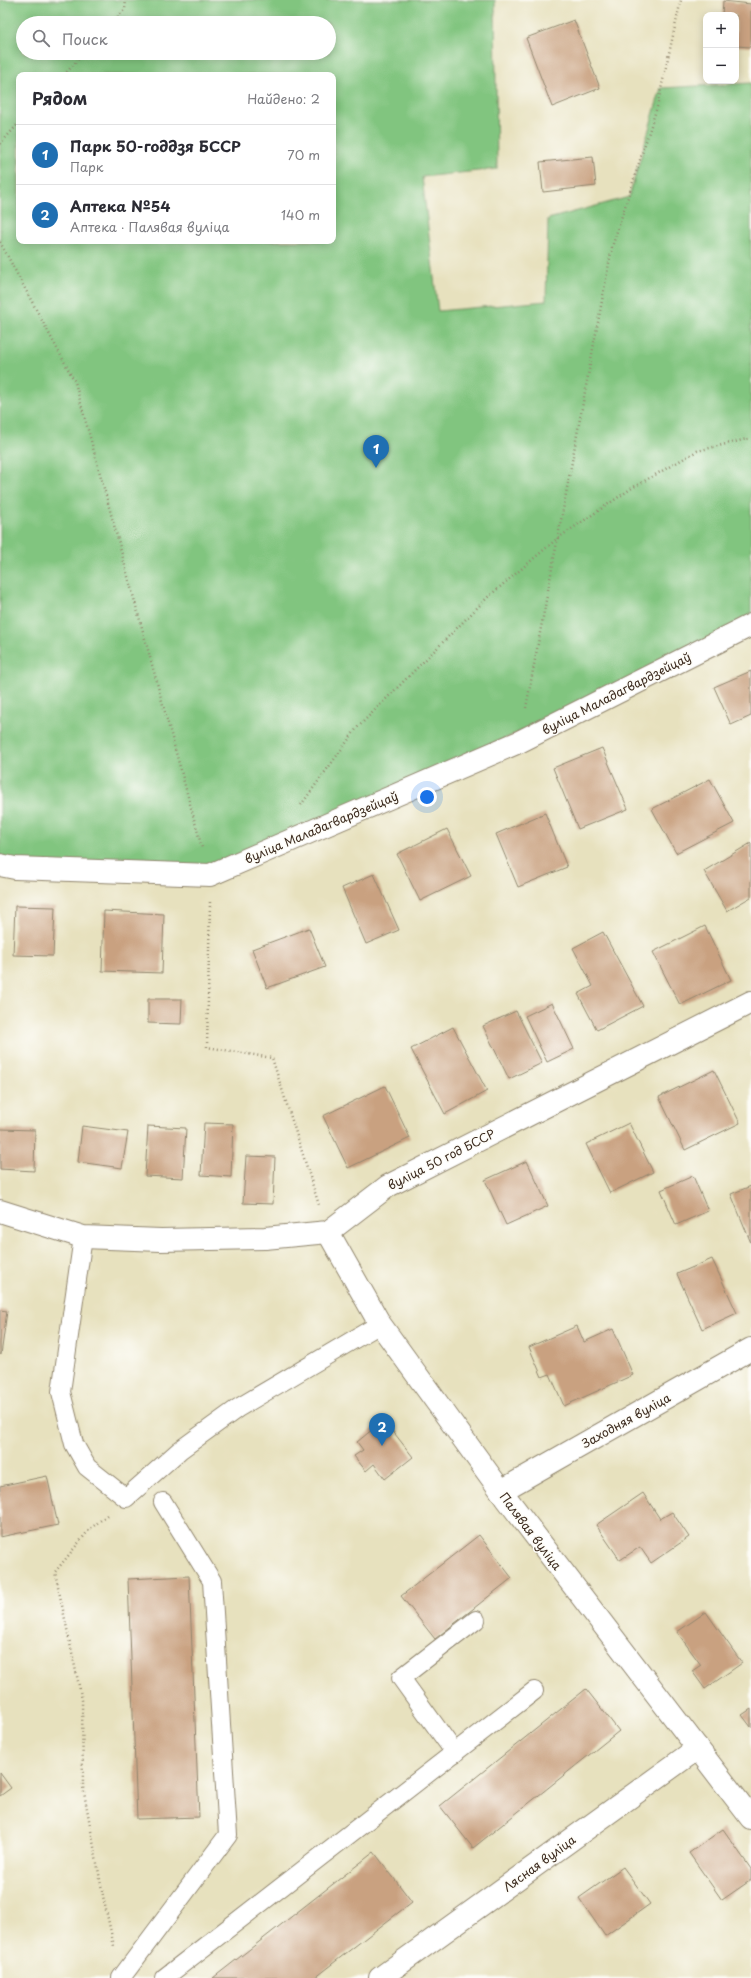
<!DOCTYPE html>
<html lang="ru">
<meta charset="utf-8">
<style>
body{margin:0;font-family:"Playpen Sans",sans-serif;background:#f7f7f7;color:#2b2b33}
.controls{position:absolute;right:12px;top:12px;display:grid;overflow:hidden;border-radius:8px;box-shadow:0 2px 10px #0003}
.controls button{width:36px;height:36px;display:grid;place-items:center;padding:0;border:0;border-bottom:1px solid #e1e1e2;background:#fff;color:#2b2b33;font:20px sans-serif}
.you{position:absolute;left:427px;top:797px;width:14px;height:14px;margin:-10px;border:3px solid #fff;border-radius:50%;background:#1a73e8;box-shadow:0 0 0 6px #1a73e833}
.badge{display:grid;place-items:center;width:26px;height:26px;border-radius:50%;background:#1f6fb2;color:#fff;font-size:13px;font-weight:700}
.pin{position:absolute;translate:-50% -33px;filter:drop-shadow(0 1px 2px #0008)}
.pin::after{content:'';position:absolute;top:21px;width:14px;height:12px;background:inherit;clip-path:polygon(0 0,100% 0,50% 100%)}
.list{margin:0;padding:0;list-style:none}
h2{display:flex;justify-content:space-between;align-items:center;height:52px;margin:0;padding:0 16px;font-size:17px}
h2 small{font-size:13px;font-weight:400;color:#7c7c81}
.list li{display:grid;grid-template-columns:26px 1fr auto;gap:12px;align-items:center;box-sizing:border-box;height:60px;padding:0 16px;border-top:1px solid #e1e1e2}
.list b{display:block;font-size:15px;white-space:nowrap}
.list p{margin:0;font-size:13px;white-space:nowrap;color:#7c7c81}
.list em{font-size:13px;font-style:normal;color:#7c7c81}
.icon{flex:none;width:22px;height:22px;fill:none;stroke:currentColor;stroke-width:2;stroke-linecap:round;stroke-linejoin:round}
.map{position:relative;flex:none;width:751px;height:1978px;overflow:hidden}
.search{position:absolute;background:#fff;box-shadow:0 2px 10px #0003;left:16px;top:16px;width:320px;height:44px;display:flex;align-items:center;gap:10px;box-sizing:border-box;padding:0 14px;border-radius:22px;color:#7c7c81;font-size:15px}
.panel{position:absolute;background:#fff;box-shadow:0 2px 10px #0003;left:16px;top:72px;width:320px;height:172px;border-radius:8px}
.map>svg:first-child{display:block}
.green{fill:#81c57f;stroke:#5e784e;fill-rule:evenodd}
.building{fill:#c9a180}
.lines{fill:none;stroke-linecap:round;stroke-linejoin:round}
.service-casing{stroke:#91866e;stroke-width:20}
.minor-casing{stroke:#91866e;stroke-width:24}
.path{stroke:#91866e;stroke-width:2.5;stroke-dasharray:1 3;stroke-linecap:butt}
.service{stroke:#fff;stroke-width:18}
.minor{stroke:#fff;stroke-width:22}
.labels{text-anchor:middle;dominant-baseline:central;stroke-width:3;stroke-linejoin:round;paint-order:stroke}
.street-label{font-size:12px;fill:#3b2a1e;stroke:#fdfcf7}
</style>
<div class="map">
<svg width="751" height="1978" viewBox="0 0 751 1978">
<rect width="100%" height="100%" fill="#fdfcf7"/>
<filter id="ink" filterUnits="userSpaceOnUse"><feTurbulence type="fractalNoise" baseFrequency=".025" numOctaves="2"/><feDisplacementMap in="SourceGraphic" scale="8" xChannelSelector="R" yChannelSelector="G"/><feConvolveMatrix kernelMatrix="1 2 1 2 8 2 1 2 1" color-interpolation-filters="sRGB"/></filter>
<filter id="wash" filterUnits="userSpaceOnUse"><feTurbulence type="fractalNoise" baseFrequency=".012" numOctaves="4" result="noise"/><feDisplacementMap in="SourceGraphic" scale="16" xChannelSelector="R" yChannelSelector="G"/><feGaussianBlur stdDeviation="0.9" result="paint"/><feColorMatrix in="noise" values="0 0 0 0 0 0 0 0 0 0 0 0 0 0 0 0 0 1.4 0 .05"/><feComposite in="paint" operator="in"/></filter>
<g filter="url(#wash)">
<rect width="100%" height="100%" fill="#e7e1be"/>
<!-- green -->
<path class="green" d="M0,0h495l2,169 -75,8 16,134 108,-10 2,-82 81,-22 32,-109 90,-5v542l-541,250 -210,-10zM23,23h306v30h-306zM19,75h314v166h-314z"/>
<g id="blocks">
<!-- building -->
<g class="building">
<path d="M723,1l28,3v43l-15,-1v-31h-14z"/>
<path d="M574,20l26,68 -48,19 -26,-69z"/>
<path d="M593,157l3,29 -53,6 -3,-30z"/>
<path d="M751,671v45l-20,9 -17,-38z"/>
<path d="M602,748l26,61 -50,20 -25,-61z"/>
<path d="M710,779l24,44 -58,30 -24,-44z"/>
<path d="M545,813l22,54 -49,20 -22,-53z"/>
<path d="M447,829l24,47 -51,25 -23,-47z"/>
<path d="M751,843v54l-24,14 -23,-40z"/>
<path d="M374,874l25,56 -33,14 -24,-56z"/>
<path d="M15,906l40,1 -2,49 -40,-1z"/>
<path d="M104,911l60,3 -2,59 -60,-2z"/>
<path d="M705,926l26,54 -51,25 -27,-53z"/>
<path d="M309,928l16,39 -58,21 -15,-39z"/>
<path d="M603,932l40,74 -46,24 -19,-36 15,-8 -20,-38z"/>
<path d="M148,999h34l-1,25 -33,-1z"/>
<path d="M552,1003l22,46 -27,13 -22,-46z"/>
<path d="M516,1011l26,52 -33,16 -26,-53z"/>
<path d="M453,1027l34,64 -42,23 -34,-65z"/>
<path d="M714,1070l26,53 -55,27 -26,-53z"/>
<path d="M385,1086l25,52 -62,30 -25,-52z"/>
<path d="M204,1123l29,1 -2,53 -30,-2z"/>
<path d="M629,1123l24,49 -43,21 -24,-49z"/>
<path d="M82,1126l46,6 -6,36 -44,-6z"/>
<path d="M148,1126l38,2 -3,50 -38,-2z"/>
<path d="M0,1129l35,1 -1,41 -34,-2z"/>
<path d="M246,1156l29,1 -2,47 -30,-1z"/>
<path d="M527,1161l21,45 -42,19 -21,-45z"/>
<path d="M693,1176l15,35 -32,14 -15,-35z"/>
<path d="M751,1186v57l-20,-49z"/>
<path d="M712,1259l25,54 -35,16 -25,-55z"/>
<path d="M0,1310l7,1 -6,44 -1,-1z"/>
<path d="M577,1326l7,16 29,-13 20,46 -69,31 -14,-32 -8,3 -13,-30z"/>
<path d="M384,1420l29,37 -28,22 -11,-15 -8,7 -12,-15 9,-6 -6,-8z"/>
<path d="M47,1476l11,49 -58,12v-51z"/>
<path d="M643,1493l17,26 12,-7 17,25 -38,26 -11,-16 -20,13 -24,-35z"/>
<path d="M479,1535l33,43 -77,61 -34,-43z"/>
<path d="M189,1576l10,241 -62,2 -9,-240z"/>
<path d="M706,1612l36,51 -37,26 -13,-18 9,-6 -24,-33z"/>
<path d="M586,1689l33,42 -146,117 -33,-42z"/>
<path d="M751,1709v18l-9,-12z"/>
<path d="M0,1773l11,15 -11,8z"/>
<path d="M723,1829l28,40v11l-29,20 -33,-47z"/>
<path d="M374,1852l38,50 -98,76h-101z"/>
<path d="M623,1867l27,37 -45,32 -26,-38z"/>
</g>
</g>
</g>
<g filter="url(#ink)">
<use href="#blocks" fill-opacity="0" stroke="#91866e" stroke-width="1"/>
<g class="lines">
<defs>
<g id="service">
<path d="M83,1237l-22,155 13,52 13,23 39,31 54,-48 58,-42 142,-84"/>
<path d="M455,1753l-54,-75 75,-58"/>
<path d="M121,1978l107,-143 -16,-254 -49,-79"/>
<path d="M164,1978l370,-287"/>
</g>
<g id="minor">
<path d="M0,865l15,3 195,7 309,-133 232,-117"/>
<path d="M0,1211l83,26 78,3 104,-2 63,-6 60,-46 363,-184"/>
<path d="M328,1232l52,92 121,167 250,327"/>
<path d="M501,1491l250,-142"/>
<path d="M380,1978l318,-230"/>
</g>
</defs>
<!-- service casing -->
<use href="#service" class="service-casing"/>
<!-- minor casing -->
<use href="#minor" class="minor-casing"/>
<!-- path -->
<g class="path">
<path d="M112,23l13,-14 1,-9"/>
<path d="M64,75l20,-22"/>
<path d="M0,144l19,-21"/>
<path d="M0,242l75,140 127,466"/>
<path d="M526,708l86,-461 45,-140 24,-107"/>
<path d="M301,805l56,-77 131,-131 70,-59 74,-50 65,-37 54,-13"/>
<path d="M210,902l-3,145 65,11 47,147"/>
<path d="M107,1515l-18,15 -34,42 27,128 1,87 21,114 10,45"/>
</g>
<!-- service -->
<use href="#service" class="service"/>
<!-- minor -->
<use href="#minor" class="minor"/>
</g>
</g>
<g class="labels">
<!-- street labels -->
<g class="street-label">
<text transform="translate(616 693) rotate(-27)">вуліца Маладагвардзейцаў</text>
<text transform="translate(321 827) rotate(-23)">вуліца Маладагвардзейцаў</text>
<text transform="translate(441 1159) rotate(-27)">вуліца 50 год БССР</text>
<text transform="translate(626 1420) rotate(-29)">Заходняя вуліца</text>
<text transform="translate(531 1531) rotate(53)">Палявая вуліца</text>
<text transform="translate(539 1863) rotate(-36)">Лясная вуліца</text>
</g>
</g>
</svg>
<div class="controls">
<button>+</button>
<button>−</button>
</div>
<div class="you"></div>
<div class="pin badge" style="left:376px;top:468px">1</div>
<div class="pin badge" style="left:382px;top:1446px">2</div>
<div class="search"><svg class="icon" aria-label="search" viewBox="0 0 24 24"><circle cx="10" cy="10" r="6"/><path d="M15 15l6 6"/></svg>Поиск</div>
<section class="panel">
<h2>Рядом<small>Найдено: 2</small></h2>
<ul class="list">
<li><span class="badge">1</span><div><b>Парк 50-годдзя БССР</b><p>Парк</p></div><em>70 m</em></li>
<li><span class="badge">2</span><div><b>Аптека №54</b><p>Аптека · Палявая вуліца</p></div><em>140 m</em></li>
</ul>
</section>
</div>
